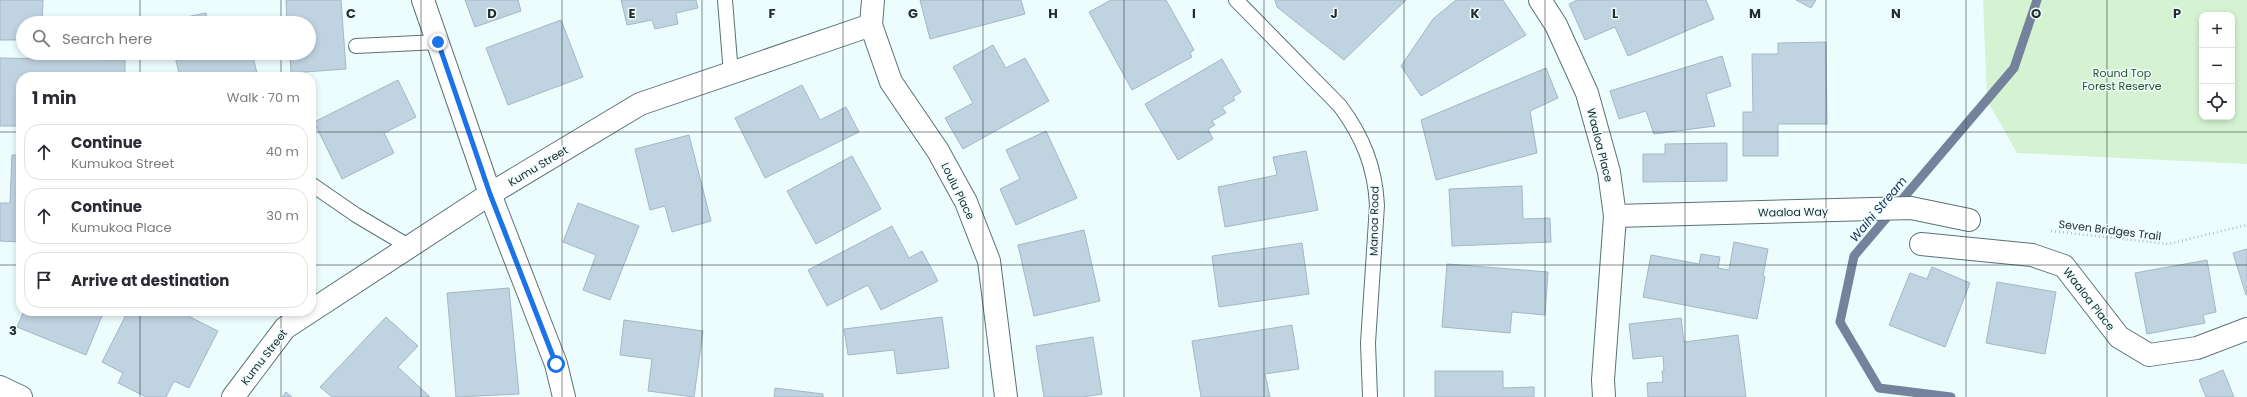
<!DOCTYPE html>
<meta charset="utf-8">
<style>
body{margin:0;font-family:Poppins,sans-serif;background:#f7f7f7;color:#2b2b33}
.controls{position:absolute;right:12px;top:12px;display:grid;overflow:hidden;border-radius:8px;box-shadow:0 2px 6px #0003}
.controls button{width:36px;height:36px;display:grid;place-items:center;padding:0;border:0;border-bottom:1px solid #e1e1e2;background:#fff;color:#2b2b33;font:20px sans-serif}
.stop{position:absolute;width:12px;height:12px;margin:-9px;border:3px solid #1a73e8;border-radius:50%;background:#fff}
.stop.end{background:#1a73e8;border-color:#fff;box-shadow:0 1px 4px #0008}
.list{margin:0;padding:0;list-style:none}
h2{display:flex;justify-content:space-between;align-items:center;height:52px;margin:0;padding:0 16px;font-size:17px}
h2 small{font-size:13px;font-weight:400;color:#7c7c81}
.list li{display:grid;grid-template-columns:26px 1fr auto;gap:12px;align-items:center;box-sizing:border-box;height:56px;margin:0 8px 8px;padding:0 8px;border:1px solid #e1e1e2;border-radius:16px}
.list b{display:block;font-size:15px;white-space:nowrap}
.list p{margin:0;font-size:13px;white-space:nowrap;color:#7c7c81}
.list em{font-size:13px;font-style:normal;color:#7c7c81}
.icon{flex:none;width:22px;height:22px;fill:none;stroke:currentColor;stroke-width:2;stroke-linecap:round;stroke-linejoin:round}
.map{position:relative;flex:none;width:2247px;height:397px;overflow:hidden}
.search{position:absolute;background:#fff;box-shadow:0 2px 6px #0003;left:16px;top:16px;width:300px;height:44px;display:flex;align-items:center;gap:10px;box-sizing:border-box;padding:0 14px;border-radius:22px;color:#7c7c81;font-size:15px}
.panel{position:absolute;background:#fff;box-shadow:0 2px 6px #0003;left:16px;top:72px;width:300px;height:244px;border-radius:16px}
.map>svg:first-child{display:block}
.green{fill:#d5f3d2;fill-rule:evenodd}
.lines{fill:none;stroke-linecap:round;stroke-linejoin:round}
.stream{stroke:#75829c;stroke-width:9}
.building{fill:#bfd3e0;stroke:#a4b7c4}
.service-casing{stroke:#5b7275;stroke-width:16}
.minor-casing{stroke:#5b7275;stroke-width:24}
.path{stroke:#afbdbe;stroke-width:2.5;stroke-dasharray:1 3;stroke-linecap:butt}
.service{stroke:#fff;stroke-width:14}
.minor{stroke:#fff;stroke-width:22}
.route{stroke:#1a73e8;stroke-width:5}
.grid{fill:none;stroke:#232d2e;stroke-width:1;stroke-opacity:0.55}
.labels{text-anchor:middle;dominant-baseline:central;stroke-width:3;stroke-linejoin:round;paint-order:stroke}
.park-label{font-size:11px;fill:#285126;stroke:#edfdfe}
.street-label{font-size:11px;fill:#232d2e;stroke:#edfdfe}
.water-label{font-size:12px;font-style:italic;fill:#1a2a57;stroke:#edfdfe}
.grid-label{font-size:13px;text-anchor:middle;font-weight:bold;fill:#232d2e;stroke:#edfdfe;stroke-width:3;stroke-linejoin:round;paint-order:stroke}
</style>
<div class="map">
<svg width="2247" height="397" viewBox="0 0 2247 397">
<rect width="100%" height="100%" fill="#edfdfe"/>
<!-- green -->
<path class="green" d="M1983,0h264v164l-230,-11 -30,-53zM2202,15h30v102h-30z"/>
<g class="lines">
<!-- stream -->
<path class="stream" d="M1951,397l-72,-9 -39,-66 14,-66 160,-188 23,-68"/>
</g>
<!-- building -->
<g class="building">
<path d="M0,0h43l-1,23h-19v17h-23z"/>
<path d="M286,0h55l5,69 -55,4 -1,-20h19v-30h-22z"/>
<path d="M465,0h53l3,11 -46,16z"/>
<path d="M621,0h75l2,8 -22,5 2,11 -23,5 -3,-9 -25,5z"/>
<path d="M920,0h101l4,14 -95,25z"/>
<path d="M1111,0h55l28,50 -4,3 2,4 -60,33 -43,-78z"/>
<path d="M1275,0h131l-62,60 -67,-53z"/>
<path d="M1456,0h47l23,35 -105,61 -20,-30 32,-47z"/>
<path d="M1577,0h129l8,19 -86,37 -13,-29 -30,13 -16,-36z"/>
<path d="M1796,0h20l-5,8z"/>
<path d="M206,13l2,10h-40l-1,-2z"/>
<path d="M561,20l22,57 -75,28 -22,-57z"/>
<path d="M1826,42l1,82h-49v32h-35v-44h10l-1,-58h26v-11z"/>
<path d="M993,45l13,23 19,-10 24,43 -86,48 -18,-31 28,-15 -20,-36z"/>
<path d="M174,53h78l6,24h-78z"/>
<path d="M1722,56l9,30 -25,8 9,32 -61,8 -8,-23 -27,8 -9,-28z"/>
<path d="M0,58l125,2v17h-104v49h-21z"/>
<path d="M1222,59l19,33 -8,5 2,3 -13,7 4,6 -14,8 3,4 -7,4 5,10 -35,21 -33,-56z"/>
<path d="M1546,68l12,30 -28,13 7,42 -101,27 -15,-60z"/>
<path d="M398,80l18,37 -32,16 10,20 -52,26 -28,-57z"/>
<path d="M802,85l18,35 26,-13 13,25 -94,46 -30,-60z"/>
<path d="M1046,131l31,67 -61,27 -16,-36 20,-10 -14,-29z"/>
<path d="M689,135l22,86 -39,11 -7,-26 -15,4 -15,-61z"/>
<path d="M1727,143v38l-84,1v-28h22v-10z"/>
<path d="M1306,151l12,59 -93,17 -7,-40 59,-12 -4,-18z"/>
<path d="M12,155h9v87l-21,-1v-38h10z"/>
<path d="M852,156l29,53 -65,35 -29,-53z"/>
<path d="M1522,186l1,33 27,-1 1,24 -99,4 -3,-57z"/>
<path d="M578,203l61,23 -29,74 -27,-10 13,-35 -33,-13z"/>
<path d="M892,226l17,32 13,-7 16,30 -57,29 -13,-25 -41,21 -19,-36z"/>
<path d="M1084,230l16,71 -66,15 -16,-71z"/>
<path d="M1734,242l34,7 -5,27 2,1 -8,42 -114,-22 8,-42 48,9 2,-10 19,3 -2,11 11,2z"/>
<path d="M1302,243l7,51 -90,13 -7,-51z"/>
<path d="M2247,249v46h-1l-13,-42z"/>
<path d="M2207,260l9,52 -13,3 2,8 -58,11 -12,-61z"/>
<path d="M1447,264l101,8 -3,43 -33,-3 -2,21 -68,-6z"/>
<path d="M1932,267l38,16 -25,64 -56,-22 21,-52 17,6z"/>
<path d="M1997,282l59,10 -11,62 -59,-11z"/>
<path d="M509,288l10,106 -63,3 -9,-104z"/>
<path d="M24,311h80l-18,44 -69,-28z"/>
<path d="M128,311h50l40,20 -29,57 -15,-7 -8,16h-20l-28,-14 5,-10 -21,-11z"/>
<path d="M386,317l32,29 -20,21 32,30h-98l-12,-10z"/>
<path d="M942,317l7,51 -52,6 -3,-24 -46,5 -4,-26z"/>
<path d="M1681,318l3,24 54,-7 8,62h-98l-1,-14 16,-1 -1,-11h2l-1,-15 -30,3 -4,-35z"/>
<path d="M624,320l79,11 -9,66 -46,-6 4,-32 -32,-4z"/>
<path d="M1292,325l7,44 -34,5 5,23h-69l-9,-56z"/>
<path d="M1093,337l9,57 -19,3h-39l-8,-51z"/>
<path d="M2223,370l11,27h-28l-7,-17z"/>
<path d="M1435,371h68v17l31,-1v10h-99z"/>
<path d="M775,388l48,6v3h-49z"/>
<path d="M286,392l6,5h-10z"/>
</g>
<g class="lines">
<defs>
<g id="service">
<path d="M725,0l6,74"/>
<path d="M1236,0l104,106c23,31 35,61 37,99l-9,138 2,54"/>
<path d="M356,46l82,-4"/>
<path d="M311,184l45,31 54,32"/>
</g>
<g id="minor">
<path d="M423,0l67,194 66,170 8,33"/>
<path d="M873,0l-2,25 20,57 47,69 28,51 23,59 17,136"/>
<path d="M1540,0l16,25 31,68 22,79 6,44 -12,164 1,17"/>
<path d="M1615,216l296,-8 58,12"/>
<path d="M1921,244l111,11 32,11 55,71 30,18 48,-7 50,-19"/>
<path d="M0,387l21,10"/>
<path d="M233,397l52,-69 205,-134 150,-90 231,-79"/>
</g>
</defs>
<!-- service casing -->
<use href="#service" class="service-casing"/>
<!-- minor casing -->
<use href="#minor" class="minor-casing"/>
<!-- path -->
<path class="path" d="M2051,231l117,13 79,-19"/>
<!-- service -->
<use href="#service" class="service"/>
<!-- minor -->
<use href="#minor" class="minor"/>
</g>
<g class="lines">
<!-- route -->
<path class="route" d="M438,42l52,152 66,170"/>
</g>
<!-- grid -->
<path class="grid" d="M140,0v23M281,0v23M421,0v397M562,0v397M702,0v397M843,0v397M983,0v397M1124,0v397M1264,0v397M1404,0v397M1545,0v397M1685,0v397M1826,0v397M1966,0v397M2107,0v397M140,53v24M281,53v24M0,132h21M311,132h1936M0,265h21M311,265h1936M140,311v86M281,311v86"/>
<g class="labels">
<!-- park labels -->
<g class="park-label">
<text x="2122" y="73">Round Top<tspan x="2122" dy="13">Forest Reserve</tspan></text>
</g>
<!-- street labels -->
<g class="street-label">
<text transform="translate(1600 145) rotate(76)">Waaloa Place</text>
<text transform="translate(538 166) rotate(-31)">Kumu Street</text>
<text transform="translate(958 191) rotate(64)">Loulu Place</text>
<text transform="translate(1793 212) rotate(-1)">Waaloa Way</text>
<text transform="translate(1374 221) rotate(-89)">Manoa Road</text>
<text transform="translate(2110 230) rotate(7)">Seven Bridges Trail</text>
<text transform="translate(2089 299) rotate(52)">Waaloa Place</text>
<text transform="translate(264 357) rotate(-52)">Kumu Street</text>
</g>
<!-- water labels -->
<g class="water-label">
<text transform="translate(1878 209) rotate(-50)">Waihi Stream</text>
</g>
</g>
<g class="grid-label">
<text x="351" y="18">C</text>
<text x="492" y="18">D</text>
<text x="632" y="18">E</text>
<text x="772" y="18">F</text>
<text x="913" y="18">G</text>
<text x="1053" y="18">H</text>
<text x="1194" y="18">I</text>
<text x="1334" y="18">J</text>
<text x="1475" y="18">K</text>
<text x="1615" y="18">L</text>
<text x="1755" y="18">M</text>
<text x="1896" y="18">N</text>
<text x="2036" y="18">O</text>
<text x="2177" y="18">P</text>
<text x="13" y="335">3</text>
</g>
</svg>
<div class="controls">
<button>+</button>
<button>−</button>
<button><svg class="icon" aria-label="locate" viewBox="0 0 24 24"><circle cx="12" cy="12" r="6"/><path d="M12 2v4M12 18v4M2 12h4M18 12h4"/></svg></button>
</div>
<div class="stop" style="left:556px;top:364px"></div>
<div class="stop end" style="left:438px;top:42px"></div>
<div class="search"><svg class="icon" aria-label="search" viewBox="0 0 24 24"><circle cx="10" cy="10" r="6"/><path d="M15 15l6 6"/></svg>Search here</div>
<section class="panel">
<h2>1 min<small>Walk · 70 m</small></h2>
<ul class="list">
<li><svg class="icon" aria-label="ahead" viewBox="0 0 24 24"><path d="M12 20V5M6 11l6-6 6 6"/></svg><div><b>Continue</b><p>Kumukoa Street</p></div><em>40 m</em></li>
<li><svg class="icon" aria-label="ahead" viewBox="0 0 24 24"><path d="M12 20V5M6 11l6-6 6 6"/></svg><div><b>Continue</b><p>Kumukoa Place</p></div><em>30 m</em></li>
<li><svg class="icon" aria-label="arrive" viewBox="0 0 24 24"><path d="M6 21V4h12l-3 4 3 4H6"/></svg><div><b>Arrive at destination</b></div></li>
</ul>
</section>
</div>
